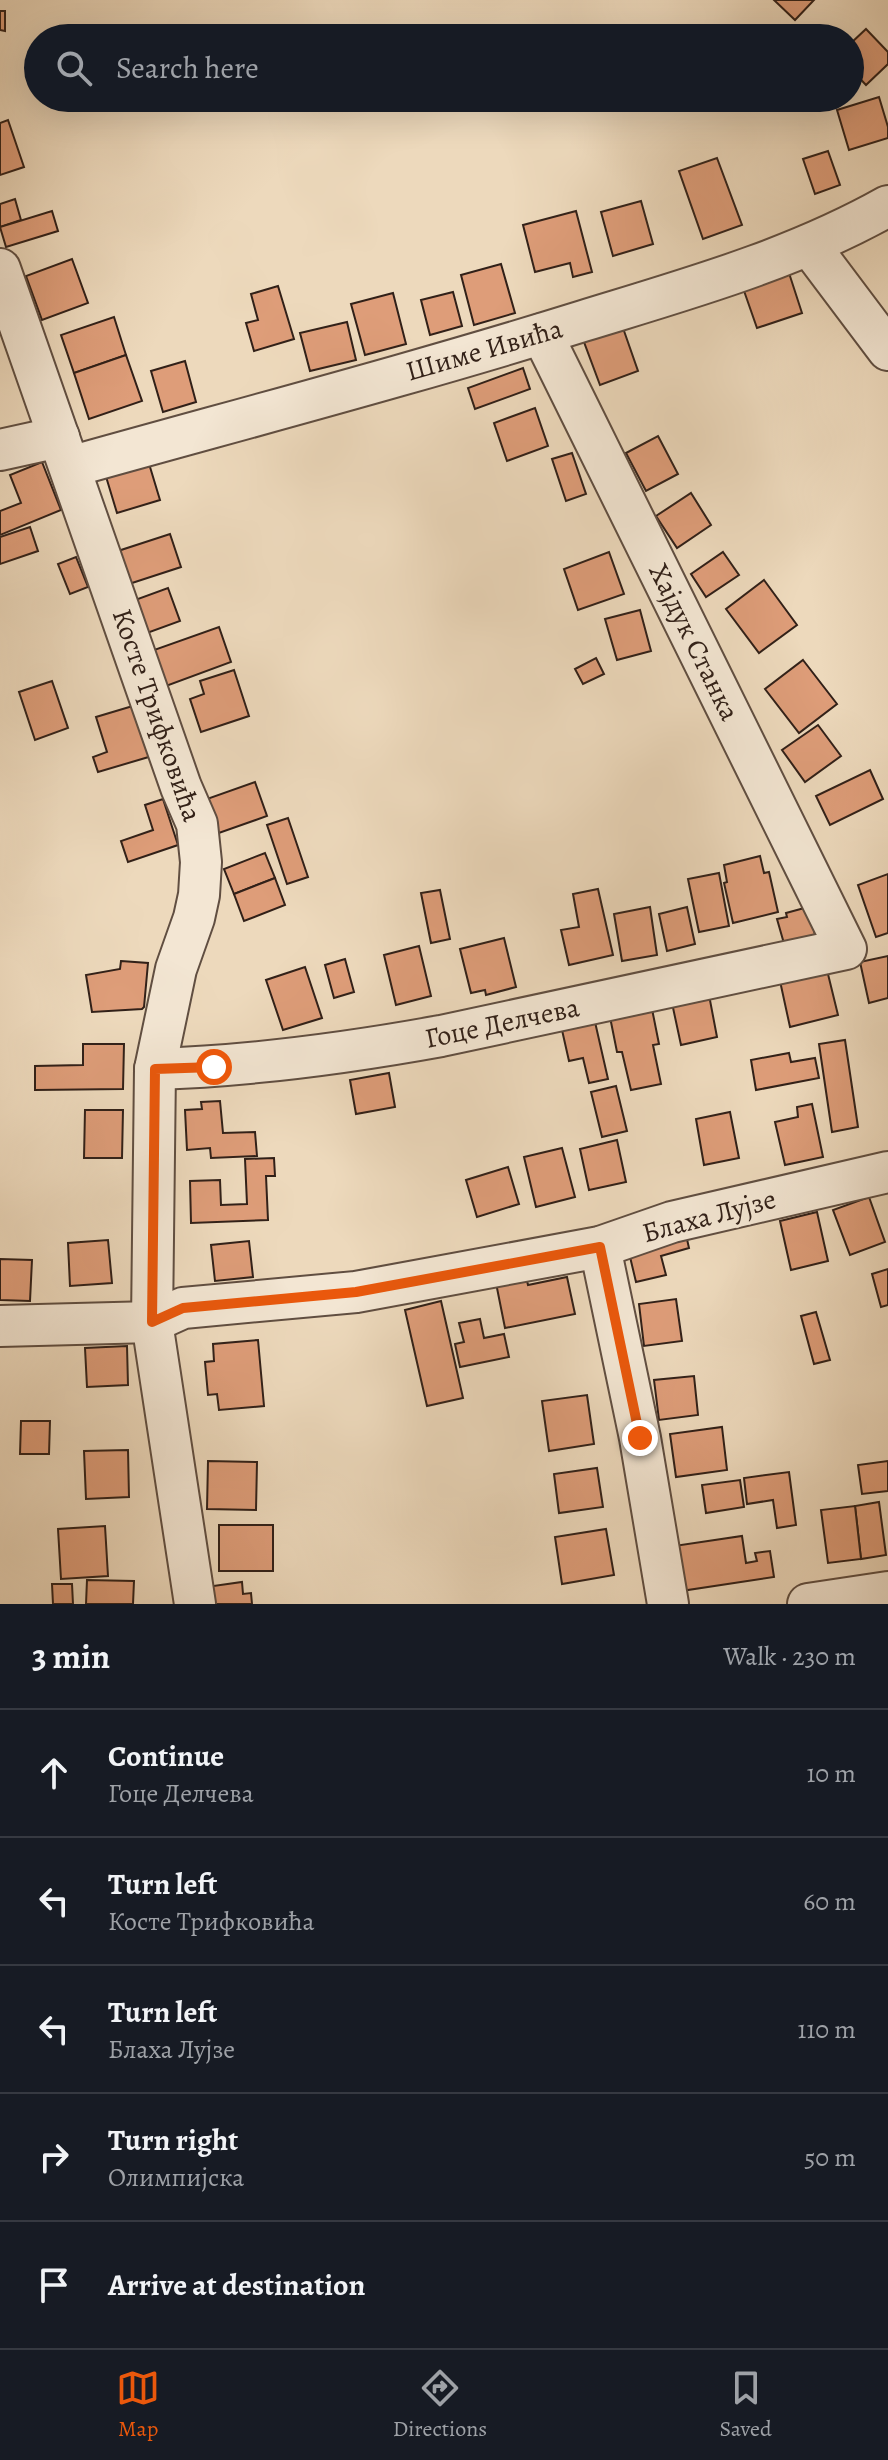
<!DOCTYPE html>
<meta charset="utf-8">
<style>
body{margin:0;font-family:Alegreya,serif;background:#242831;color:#f1f3f6}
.stop{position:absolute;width:24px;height:24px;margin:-18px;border:6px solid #ea580c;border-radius:50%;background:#fff}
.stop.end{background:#ea580c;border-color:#fff;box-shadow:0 2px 8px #0008}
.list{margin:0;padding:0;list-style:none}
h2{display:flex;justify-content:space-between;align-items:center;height:104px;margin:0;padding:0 32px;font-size:34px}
h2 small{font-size:26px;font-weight:400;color:#9ea1a6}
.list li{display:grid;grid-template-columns:52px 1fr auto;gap:24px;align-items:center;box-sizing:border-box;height:128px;padding:0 32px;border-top:2px solid #363941}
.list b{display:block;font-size:30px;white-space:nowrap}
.list p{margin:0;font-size:26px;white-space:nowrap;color:#9ea1a6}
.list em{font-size:26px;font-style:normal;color:#9ea1a6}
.icon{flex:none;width:44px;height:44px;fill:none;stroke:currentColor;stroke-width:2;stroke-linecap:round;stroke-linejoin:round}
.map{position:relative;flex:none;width:888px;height:1604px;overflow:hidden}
.search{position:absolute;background:#171b24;box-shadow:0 8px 32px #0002;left:24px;right:24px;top:24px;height:88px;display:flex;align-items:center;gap:20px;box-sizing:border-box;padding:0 28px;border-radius:44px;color:#9ea1a6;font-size:30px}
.sheet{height:744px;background:#171b24}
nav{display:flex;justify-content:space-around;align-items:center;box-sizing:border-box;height:112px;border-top:2px solid #363941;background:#171b24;font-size:22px;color:#9ea1a6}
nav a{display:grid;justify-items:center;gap:4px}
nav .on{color:#ea580c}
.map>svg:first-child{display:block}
.building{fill:#de9d79;stroke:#312018;stroke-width:2}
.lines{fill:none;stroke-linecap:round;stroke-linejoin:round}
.minor-casing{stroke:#604e41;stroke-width:44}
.minor{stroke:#f3e6d3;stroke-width:40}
.route{stroke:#ea580c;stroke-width:10}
.labels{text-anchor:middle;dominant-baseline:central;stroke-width:6;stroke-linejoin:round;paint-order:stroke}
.street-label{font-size:28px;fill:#312018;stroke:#f3e6d3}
</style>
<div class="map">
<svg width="888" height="1604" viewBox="0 0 888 1604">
<rect width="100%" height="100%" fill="#edd9bc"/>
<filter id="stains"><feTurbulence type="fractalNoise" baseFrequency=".0025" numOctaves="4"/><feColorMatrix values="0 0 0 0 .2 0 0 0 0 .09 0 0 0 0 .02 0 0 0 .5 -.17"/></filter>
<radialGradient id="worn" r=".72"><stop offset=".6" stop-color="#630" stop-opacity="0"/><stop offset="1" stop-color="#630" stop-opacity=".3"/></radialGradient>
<!-- building -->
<g class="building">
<path d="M774,0h40l-19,20z"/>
<path d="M0,11h5v20l-5,-1z"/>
<path d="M866,29l22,23v12l-22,21 -16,-17v-24z"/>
<path d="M879,97l9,30v11l-39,12 -12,-40z"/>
<path d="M8,120l16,47 -24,8v-52z"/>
<path d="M828,151l12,34 -25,9 -12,-35z"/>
<path d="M717,158l25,67 -39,14 -24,-68z"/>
<path d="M15,199l6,21 -21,7v-23z"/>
<path d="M641,201l12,43 -40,12 -12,-44z"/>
<path d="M52,211l6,20 -52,16 -6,-20z"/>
<path d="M576,211l16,61 -19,5 -3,-14 -35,9 -12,-47z"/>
<path d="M72,259l16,44 -46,17 -16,-44z"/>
<path d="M501,264l14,49 -41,12 -13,-50z"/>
<path d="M789,273l13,40 -45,15 -14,-40z"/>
<path d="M278,286l16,53 -40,12 -8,-28 12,-3 -7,-26z"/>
<path d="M453,292l9,34 -32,9 -9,-35z"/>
<path d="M393,293l13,51 -41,11 -14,-51z"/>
<path d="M114,317l12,38 -52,18 -13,-38z"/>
<path d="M347,322l9,38 -46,11 -10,-38z"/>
<path d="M623,328l15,43 -38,14 -16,-43z"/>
<path d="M126,355l16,46 -53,18 -15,-46z"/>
<path d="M185,361l11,41 -33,10 -12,-41z"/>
<path d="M523,368l7,21 -55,20 -7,-21z"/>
<path d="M535,408l13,38 -41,15 -13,-38z"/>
<path d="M658,436l20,38 -32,17 -20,-38z"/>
<path d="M572,453l14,41 -20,7 -14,-42z"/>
<path d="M147,457l13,43 -43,13 -13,-43z"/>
<path d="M42,462l19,48 -61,25v-24l21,-8 -11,-28z"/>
<path d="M691,493l20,32 -34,23 -21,-32z"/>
<path d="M30,527l8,24 -38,13v-27z"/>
<path d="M170,534l11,33 -52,17 -11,-33z"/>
<path d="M609,552l15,42 -46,16 -14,-41z"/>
<path d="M723,552l16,23 -33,22 -15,-23z"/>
<path d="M76,557l12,30 -18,7 -12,-30z"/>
<path d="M764,580l33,45 -38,28 -33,-44z"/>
<path d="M168,588l12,33 -33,12 -12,-33z"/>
<path d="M640,610l11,41 -34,9 -12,-41z"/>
<path d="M219,627l12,35 -65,24 -12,-36z"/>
<path d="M596,658l8,16 -21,10 -8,-15z"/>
<path d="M803,660l34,44 -38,29 -34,-44z"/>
<path d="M234,670l15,46 -48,16 -11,-33 14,-5 -4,-13z"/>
<path d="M52,681l16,47 -33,12 -16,-48z"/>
<path d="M136,705l16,51 -54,16 -5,-15 14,-5 -11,-35z"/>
<path d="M818,725l23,31 -36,26 -23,-32z"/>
<path d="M870,770l13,29 -53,26 -14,-29z"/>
<path d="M255,782l12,34 -51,18 -12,-34z"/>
<path d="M163,799l15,46 -50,17 -7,-21 32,-11 -8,-25z"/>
<path d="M288,818l20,59 -21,7 -20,-59z"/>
<path d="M265,853l10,25 -41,16 -10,-25z"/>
<path d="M760,856l4,17 5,-1 9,40 -45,11 -9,-40 3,-1 -3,-17z"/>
<path d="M719,873l10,53 -30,6 -11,-53z"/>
<path d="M888,874v59l-12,4 -18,-52z"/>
<path d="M275,878l10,27 -41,16 -10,-27z"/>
<path d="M598,889l15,66 -44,10 -8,-35 18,-3 -6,-33z"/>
<path d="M440,890l10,49 -19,4 -10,-50z"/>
<path d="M650,907l7,48 -35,6 -8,-47z"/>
<path d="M687,907l8,37 -28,7 -8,-37z"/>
<path d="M808,907l10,39 -31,8 -10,-35 10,-2 -1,-4z"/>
<path d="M504,938l12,49 -30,8 -1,-5 -14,3 -11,-44z"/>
<path d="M419,946l12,50 -35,9 -12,-50z"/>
<path d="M888,956v42l-19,5 -9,-41z"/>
<path d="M345,959l9,33 -20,6 -9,-33z"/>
<path d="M121,961l27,2 -4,44 -2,2 -50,3 -6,-37 34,-6z"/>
<path d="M305,967l17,51 -39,12 -17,-50z"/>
<path d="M827,970l11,45 -48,12 -10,-46z"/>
<path d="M709,995l8,42 -36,8 -9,-42z"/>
<path d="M652,1009l7,35 -6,1 8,39 -30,6 -9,-38h-5l-7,-35z"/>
<path d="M595,1022l13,57 -19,4 -6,-25 -14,3 -7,-31z"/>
<path d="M845,1040l13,87 -26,5 -13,-88z"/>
<path d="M83,1044h41l-1,45 -88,1v-24l48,-1z"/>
<path d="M789,1053l2,9 24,-4 4,20 -63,12 -5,-30z"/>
<path d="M389,1073l6,34 -39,7 -6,-34z"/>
<path d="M616,1086l11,45 -25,6 -11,-45z"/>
<path d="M220,1101l3,32 32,-1 2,24 -46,2 -1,-10 -23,2 -2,-40 17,-1 -1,-7z"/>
<path d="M812,1104l11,53 -38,8 -10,-43 23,-5 -1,-10z"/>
<path d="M85,1110h38l-1,48h-38z"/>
<path d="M730,1112l9,46 -35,7 -8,-46z"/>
<path d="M617,1140l9,42 -37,8 -9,-41z"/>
<path d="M562,1148l13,49 -39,10 -12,-50z"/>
<path d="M274,1158l1,18h-9l2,44 -77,3 -1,-42 30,-1 1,25 26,-1 -2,-45z"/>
<path d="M508,1167l11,37 -42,13 -11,-37z"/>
<path d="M869,1197l16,45 -35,13 -17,-45z"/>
<path d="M817,1212l11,49 -37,9 -11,-49z"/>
<path d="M684,1226l5,22 -28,8 5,19 -30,7 -10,-42z"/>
<path d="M108,1240l4,43 -42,3 -2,-43z"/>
<path d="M249,1241l4,36 -38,4 -4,-36z"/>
<path d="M0,1259l32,1 -2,41 -30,-1z"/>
<path d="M888,1269v36l-7,2 -9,-33z"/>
<path d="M526,1277l2,8 39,-8 8,37 -70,14 -9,-45z"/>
<path d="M676,1299l6,42 -38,5 -5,-42z"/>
<path d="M441,1301l22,97 -36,8 -22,-96z"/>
<path d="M816,1312l14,48 -16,4 -13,-48z"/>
<path d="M480,1319l4,19 20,-4 5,23 -49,10 -5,-23 9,-2 -5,-19z"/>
<path d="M258,1340l6,66 -45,4 -2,-16 -9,1 -3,-33 9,-1 -1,-17z"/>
<path d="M127,1346l1,39 -41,2 -2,-39z"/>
<path d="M694,1376l4,39 -39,5 -5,-40z"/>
<path d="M587,1395l7,49 -45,7 -7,-50z"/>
<path d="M21,1421h29l-1,33h-29z"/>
<path d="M722,1427l5,43 -51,7 -6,-43z"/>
<path d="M128,1450l1,47 -43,2 -2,-48z"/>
<path d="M208,1461l49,1 -1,48 -49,-1z"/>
<path d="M888,1461v30l-26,3 -4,-29z"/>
<path d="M597,1468l6,39 -44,6 -5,-39z"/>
<path d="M789,1472l7,53 -19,3 -4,-28 -26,4 -3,-26z"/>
<path d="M740,1480l4,27 -38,6 -4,-28z"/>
<path d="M879,1502l7,53 -25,4 -6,-53z"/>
<path d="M855,1506l6,53 -33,4 -7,-53z"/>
<rect x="219" y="1525" width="54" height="46"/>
<path d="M105,1526l3,50 -47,3 -3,-50z"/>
<path d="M606,1529l8,46 -52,9 -7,-47z"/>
<path d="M742,1536l4,27 11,-2 -2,-8 15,-2 4,26 -93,14 -7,-45z"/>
<path d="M87,1580l47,1 -1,23h-47z"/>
<path d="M242,1582l1,12 8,-1 1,11h-44l-2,-17z"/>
<path d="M52,1584h20l1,20h-20z"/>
</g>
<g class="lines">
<defs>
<g id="minor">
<path d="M809,245l79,105"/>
<path d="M0,269l181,518 16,37 4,38 -2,33 -5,23 -18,51 -21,100 -3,253 43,282"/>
<path d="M0,450l59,-13"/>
<path d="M70,467c171,-48 343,-93 513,-146 104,-32 209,-61 305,-115"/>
<path d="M155,1069c96,-3 192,-16 286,-33l405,-87 -304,-615"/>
<path d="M600,1247l40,191 28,166"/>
<path d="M0,1326l152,-4 31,-14 173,-16 244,-45 72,-25 216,-50"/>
<path d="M808,1604l80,-12"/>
</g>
</defs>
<!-- minor casing -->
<use href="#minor" class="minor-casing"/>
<!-- minor -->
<use href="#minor" class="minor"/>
</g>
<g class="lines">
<!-- route -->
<path class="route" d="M214,1067l-59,2 -3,253 31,-14 173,-16 244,-45 40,191"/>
</g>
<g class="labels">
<!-- street labels -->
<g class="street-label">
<text transform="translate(484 350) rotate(-16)">Шиме Ивића</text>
<text transform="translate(694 642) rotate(64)">Хајдук Станка</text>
<text transform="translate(157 715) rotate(71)">Косте Трифковића</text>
<text transform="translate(502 1023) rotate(-12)">Гоце Делчева</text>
<text transform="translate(709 1216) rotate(-15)">Блаха Лујзе</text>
</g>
</g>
<rect width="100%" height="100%" filter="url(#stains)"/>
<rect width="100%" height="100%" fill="url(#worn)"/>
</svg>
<div class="stop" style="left:214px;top:1067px"></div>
<div class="stop end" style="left:640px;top:1438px"></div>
<div class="search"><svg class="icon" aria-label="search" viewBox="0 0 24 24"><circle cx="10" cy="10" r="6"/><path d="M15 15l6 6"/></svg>Search here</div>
</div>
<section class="sheet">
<h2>3 min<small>Walk · 230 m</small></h2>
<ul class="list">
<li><svg class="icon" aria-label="ahead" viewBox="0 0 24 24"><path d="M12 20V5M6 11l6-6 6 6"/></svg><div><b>Continue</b><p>Гоце Делчева</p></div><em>10 m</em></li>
<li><svg class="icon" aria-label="left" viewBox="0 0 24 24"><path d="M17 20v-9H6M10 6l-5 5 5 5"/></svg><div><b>Turn left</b><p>Косте Трифковића</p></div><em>60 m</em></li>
<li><svg class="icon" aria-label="left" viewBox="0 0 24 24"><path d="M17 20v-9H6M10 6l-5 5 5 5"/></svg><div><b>Turn left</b><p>Блаха Лујзе</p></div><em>110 m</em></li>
<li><svg class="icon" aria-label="right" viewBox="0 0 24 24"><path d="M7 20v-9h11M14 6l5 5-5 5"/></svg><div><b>Turn right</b><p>Олимпијска</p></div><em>50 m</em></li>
<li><svg class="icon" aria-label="arrive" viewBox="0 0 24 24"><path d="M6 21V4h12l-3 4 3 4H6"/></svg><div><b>Arrive at destination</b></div></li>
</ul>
</section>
<nav>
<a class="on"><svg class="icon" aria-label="map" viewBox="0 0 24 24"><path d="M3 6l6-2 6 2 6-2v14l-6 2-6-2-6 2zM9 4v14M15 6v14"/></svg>Map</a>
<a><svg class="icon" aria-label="directions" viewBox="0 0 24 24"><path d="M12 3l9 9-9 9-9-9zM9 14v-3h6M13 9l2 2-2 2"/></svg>Directions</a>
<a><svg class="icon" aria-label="saved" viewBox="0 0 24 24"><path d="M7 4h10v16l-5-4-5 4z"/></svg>Saved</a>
</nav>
